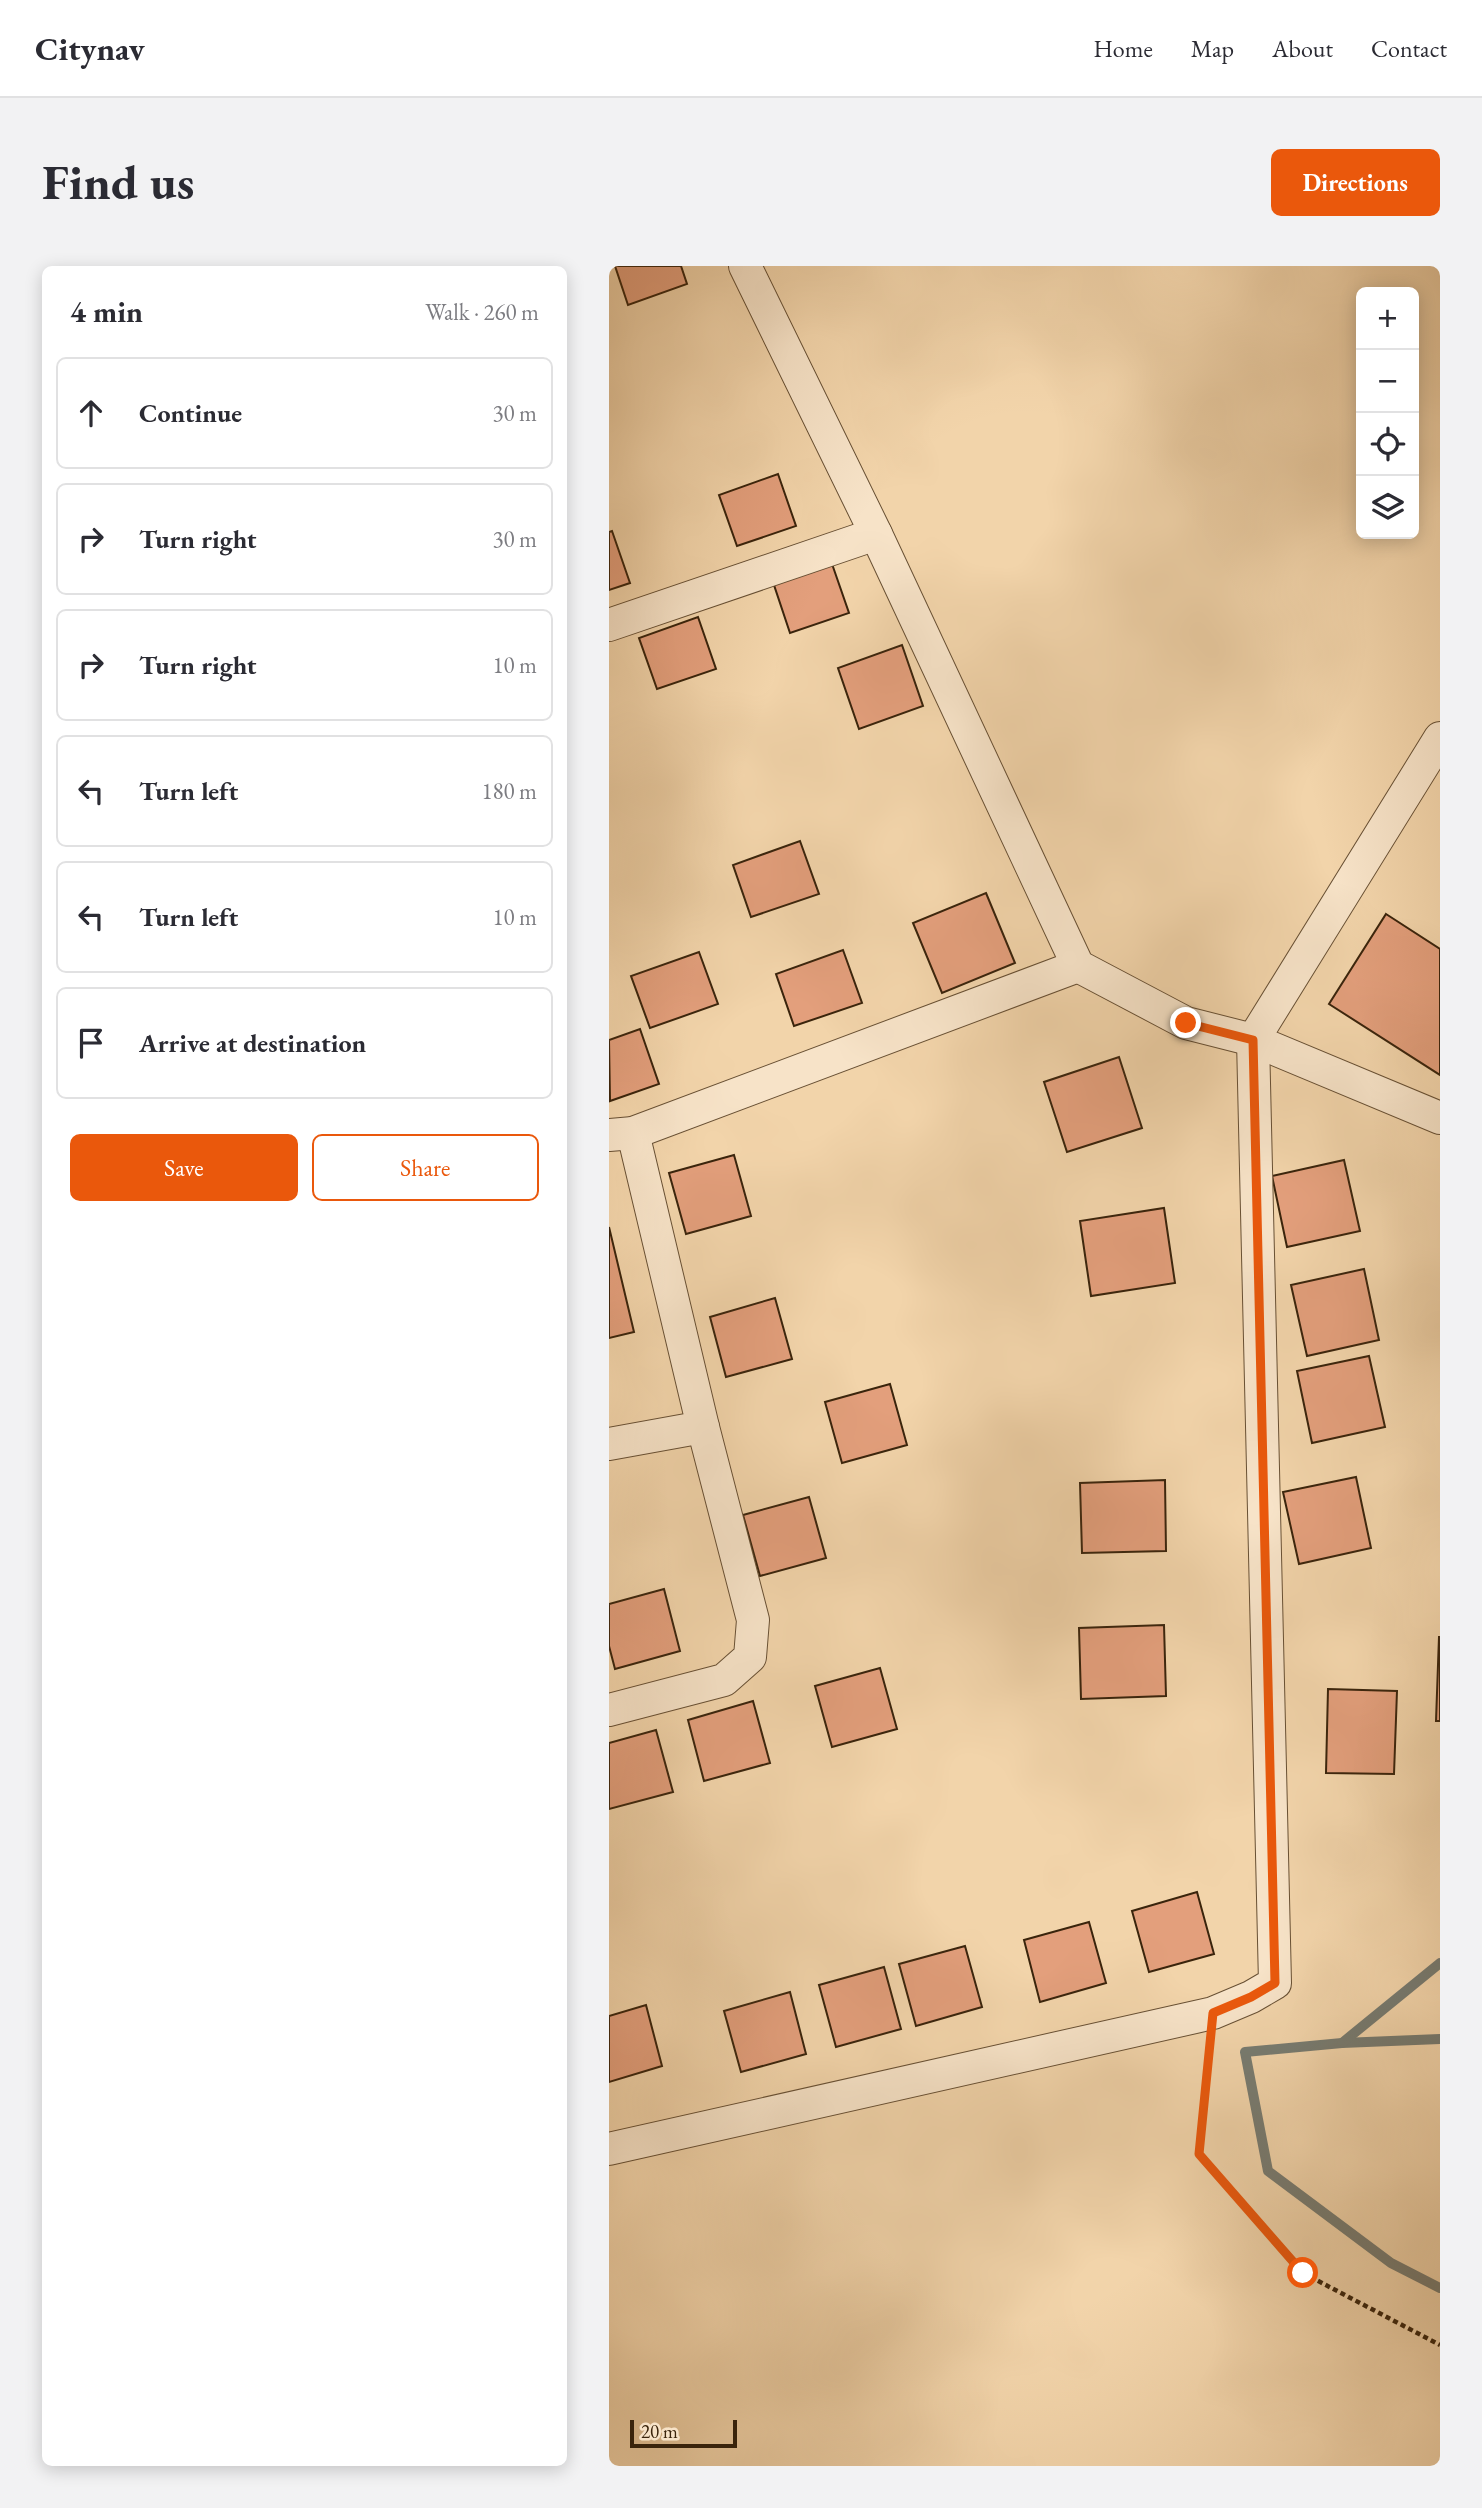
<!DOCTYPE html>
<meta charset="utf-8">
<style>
body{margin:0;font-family:"EB Garamond",serif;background:#f2f2f3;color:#2b2b33}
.controls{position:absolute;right:21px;top:21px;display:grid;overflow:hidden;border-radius:10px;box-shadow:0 4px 18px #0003}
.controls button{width:63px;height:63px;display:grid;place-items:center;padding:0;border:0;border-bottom:2px solid #e1e1e2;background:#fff;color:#2b2b33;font:35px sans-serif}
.scale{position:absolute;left:21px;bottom:18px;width:107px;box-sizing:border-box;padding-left:7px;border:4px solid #3a240c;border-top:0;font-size:19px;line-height:24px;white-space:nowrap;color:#3a240c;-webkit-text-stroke:5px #f7e3c8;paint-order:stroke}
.stop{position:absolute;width:21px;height:21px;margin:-16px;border:5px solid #ea580c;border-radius:50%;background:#fff}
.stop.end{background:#ea580c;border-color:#fff;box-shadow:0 2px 7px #0008}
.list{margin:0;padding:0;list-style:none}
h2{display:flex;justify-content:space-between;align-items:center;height:91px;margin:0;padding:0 28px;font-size:30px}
h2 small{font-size:23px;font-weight:400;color:#7c7c81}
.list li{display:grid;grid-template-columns:46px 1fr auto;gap:21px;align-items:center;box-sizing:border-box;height:112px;margin:0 14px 14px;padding:0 14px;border:2px solid #e1e1e2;border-radius:10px}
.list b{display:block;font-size:26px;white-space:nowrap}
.list em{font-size:23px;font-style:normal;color:#7c7c81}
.actions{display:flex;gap:14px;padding:21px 28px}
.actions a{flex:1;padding:16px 0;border:2px solid #ea580c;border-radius:10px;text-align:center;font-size:24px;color:#ea580c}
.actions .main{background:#ea580c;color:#fff}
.icon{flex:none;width:38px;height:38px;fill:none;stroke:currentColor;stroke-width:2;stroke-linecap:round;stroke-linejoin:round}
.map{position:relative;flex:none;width:831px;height:2200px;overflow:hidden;border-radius:10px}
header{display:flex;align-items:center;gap:42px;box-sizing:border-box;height:98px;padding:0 35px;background:#fff;border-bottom:2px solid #e1e1e2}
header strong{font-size:33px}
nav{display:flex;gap:38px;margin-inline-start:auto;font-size:24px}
.intro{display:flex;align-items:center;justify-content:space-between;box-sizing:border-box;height:168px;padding:0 42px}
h1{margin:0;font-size:49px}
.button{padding:18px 32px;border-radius:10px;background:#ea580c;color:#fff;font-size:24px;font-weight:700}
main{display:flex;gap:42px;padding:0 42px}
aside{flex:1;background:#fff;border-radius:10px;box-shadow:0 4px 18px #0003}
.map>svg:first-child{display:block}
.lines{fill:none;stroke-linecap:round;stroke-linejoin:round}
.stream{stroke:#777b71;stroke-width:10}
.building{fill:#e39f7c;stroke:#3a240c;stroke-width:2}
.street-casing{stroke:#685034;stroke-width:34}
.path{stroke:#3a240c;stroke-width:4.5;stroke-dasharray:5 3.5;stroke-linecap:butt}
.street{stroke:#f7e3c8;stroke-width:32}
.route{stroke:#ea580c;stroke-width:9}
</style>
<header>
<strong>Citynav</strong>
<nav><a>Home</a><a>Map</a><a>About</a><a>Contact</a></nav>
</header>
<div class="intro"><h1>Find us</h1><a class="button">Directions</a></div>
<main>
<aside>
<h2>4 min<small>Walk · 260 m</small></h2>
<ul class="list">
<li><svg class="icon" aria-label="ahead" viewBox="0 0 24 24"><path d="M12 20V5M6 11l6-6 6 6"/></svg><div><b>Continue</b></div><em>30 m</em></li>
<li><svg class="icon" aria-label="right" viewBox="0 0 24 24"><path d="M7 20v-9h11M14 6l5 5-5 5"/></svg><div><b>Turn right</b></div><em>30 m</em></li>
<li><svg class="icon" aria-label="right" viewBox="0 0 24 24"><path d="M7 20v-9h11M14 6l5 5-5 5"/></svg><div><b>Turn right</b></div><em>10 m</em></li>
<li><svg class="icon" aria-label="left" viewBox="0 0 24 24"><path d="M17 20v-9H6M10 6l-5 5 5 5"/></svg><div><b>Turn left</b></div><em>180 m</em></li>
<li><svg class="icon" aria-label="left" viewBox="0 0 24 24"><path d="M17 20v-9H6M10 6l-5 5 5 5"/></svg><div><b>Turn left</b></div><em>10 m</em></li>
<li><svg class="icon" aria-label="arrive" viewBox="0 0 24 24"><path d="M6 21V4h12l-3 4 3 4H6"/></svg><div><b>Arrive at destination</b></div></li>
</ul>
<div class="actions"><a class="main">Save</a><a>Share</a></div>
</aside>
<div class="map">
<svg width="831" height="2200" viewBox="0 0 831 2200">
<rect width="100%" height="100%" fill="#f2d4aa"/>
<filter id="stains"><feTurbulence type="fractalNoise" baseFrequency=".00286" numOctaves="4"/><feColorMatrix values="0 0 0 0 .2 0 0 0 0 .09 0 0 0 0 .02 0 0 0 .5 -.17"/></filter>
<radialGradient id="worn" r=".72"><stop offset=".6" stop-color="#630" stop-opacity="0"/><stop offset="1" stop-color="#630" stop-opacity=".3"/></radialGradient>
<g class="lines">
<!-- stream -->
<g class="stream">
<path d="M831,1773l-98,4 -97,9 23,119 123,92 49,25"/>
<path d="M733,1777l98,-80"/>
</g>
</g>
<!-- building -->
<g class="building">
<path d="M6,0h66l6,18 -59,21z"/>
<path d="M169,208l18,52 -59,20 -18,-51z"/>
<path d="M3,265l18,52 -21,7v-58z"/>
<path d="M222,295l18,52 -59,20 -17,-51z"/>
<path d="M89,351l18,52 -59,20 -18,-51z"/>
<path d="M293,379l21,61 -64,23 -21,-61z"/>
<path d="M191,575l19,53 -68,23 -18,-52z"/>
<path d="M377,627l29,70 -73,30 -29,-70z"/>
<path d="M777,648l54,35v126l-111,-71z"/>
<path d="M234,684l19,53 -68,23 -18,-52z"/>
<path d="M90,686l19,52 -68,24 -19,-52z"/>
<path d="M31,763l19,55 -49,17 -1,-61z"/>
<path d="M510,791l23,71 -75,24 -23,-70z"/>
<path d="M125,889l17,61 -65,18 -17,-61z"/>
<path d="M735,894l16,71 -73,16 -15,-71z"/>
<path d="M555,942l11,75 -84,13 -11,-75z"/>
<path d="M0,961l25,105 -25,6z"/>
<path d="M755,1003l15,71 -72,16 -16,-71z"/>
<path d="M166,1032l17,61 -66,18 -16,-60z"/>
<path d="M760,1090l16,71 -73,16 -15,-72z"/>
<path d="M281,1118l17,61 -65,18 -17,-61z"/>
<path d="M747,1211l15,71 -72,16 -16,-72z"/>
<path d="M556,1214l1,71 -84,2 -2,-70z"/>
<path d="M200,1231l17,61 -66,18 -17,-61z"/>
<path d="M55,1323l16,62 -65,18 -6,-23v-42z"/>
<path d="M555,1359l2,71 -85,3 -2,-71z"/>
<path d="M830,1371h1v84h-4z"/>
<path d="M271,1402l17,61 -65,18 -17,-61z"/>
<path d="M719,1423l69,2 -3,83 -68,-1z"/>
<path d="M144,1435l17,62 -66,18 -16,-61z"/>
<path d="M47,1464l17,62 -64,17v-66z"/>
<path d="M588,1626l17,62 -65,18 -17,-61z"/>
<path d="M480,1656l17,61 -66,19 -16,-62z"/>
<path d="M356,1680l17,61 -66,19 -17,-62z"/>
<path d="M275,1701l17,62 -65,18 -17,-62z"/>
<path d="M181,1726l16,62 -65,18 -17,-61z"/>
<path d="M37,1739l16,61 -53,16v-66z"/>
</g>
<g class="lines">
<defs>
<g id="street">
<path d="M136,0l131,268 202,432 108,57 67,17 187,78"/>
<path d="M0,359l267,-91"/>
<path d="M0,869l24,-2 445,-167"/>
<path d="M0,1178l94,-17"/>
<path d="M0,1444l115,-30 26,-23 3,-37 -50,-193 -70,-294"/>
<path d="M0,1883l604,-136 38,-16 24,-14 -22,-943 187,-302"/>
</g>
</defs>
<!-- street casing -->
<use href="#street" class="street-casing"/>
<!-- path -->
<path class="path" d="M601,1783l-11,105 104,119 137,72"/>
<!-- street -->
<use href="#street" class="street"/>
</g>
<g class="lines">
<!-- route -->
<path class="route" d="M577,757l67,17 22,943 -24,14 -38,16 -14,141 104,119"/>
</g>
<rect width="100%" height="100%" filter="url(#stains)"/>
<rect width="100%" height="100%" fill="url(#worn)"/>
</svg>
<div class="controls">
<button>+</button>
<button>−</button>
<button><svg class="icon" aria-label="locate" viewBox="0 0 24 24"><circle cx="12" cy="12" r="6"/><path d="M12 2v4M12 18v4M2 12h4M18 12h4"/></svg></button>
<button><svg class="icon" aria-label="layers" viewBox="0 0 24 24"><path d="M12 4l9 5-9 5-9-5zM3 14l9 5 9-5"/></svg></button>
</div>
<div class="scale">20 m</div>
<div class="stop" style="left:694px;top:2007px"></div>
<div class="stop end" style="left:577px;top:757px"></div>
</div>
</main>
